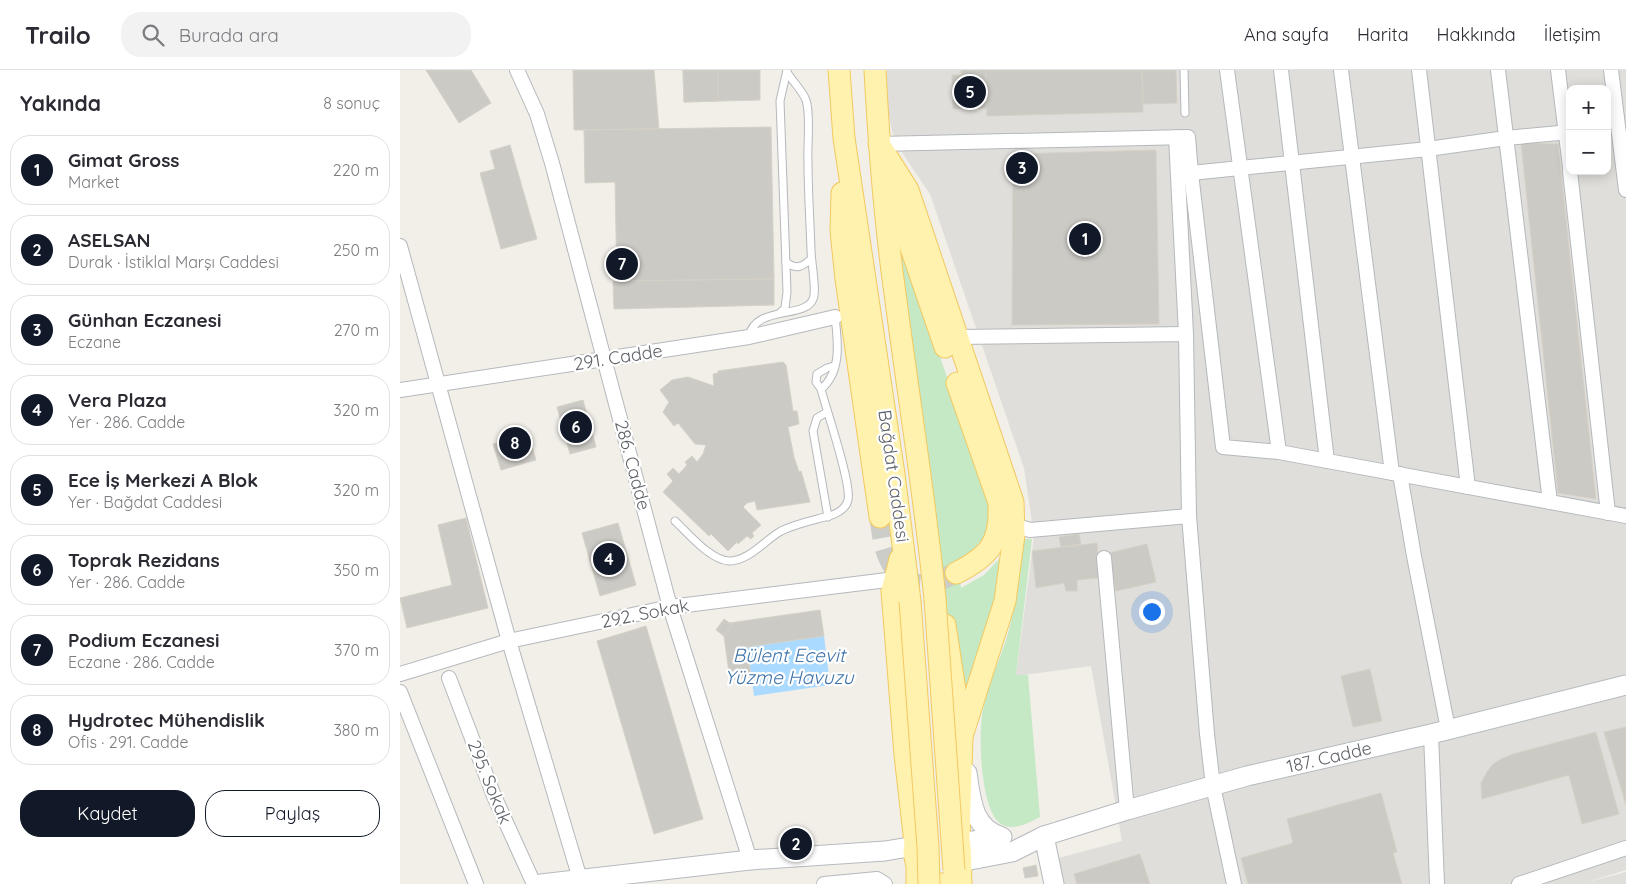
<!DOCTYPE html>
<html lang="tr">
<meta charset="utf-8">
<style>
body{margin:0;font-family:Quicksand,sans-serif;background:#f2f2f3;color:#2b2b33}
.controls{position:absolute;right:15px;top:15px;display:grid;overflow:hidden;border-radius:10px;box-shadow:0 2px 12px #0003}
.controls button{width:45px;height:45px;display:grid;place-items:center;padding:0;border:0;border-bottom:1px solid #e1e1e2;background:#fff;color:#2b2b33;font:25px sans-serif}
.you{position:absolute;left:751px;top:541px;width:18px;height:18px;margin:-12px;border:4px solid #fff;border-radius:50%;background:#1a73e8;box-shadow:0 0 0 8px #1a73e833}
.badge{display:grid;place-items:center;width:32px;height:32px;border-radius:50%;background:#111827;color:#fff;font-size:16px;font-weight:700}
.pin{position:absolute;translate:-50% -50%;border:2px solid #fff;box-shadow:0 1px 5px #0006}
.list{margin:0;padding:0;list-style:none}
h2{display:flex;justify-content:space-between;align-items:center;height:65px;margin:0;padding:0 20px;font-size:21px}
h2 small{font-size:16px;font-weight:400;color:#7c7c81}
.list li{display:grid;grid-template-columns:32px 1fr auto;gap:15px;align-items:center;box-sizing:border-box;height:70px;margin:0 10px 10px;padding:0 10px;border:1px solid #e1e1e2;border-radius:20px}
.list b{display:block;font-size:19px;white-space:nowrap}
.list p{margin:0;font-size:16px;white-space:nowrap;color:#7c7c81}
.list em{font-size:16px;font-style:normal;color:#7c7c81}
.actions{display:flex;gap:10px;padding:15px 20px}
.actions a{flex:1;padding:11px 0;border:1px solid #111827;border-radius:20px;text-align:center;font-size:18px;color:#111827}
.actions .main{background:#111827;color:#fff}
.icon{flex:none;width:28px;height:28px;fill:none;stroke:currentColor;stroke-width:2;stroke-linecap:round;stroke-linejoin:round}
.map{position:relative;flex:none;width:1226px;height:814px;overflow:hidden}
header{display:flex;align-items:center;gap:30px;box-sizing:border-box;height:70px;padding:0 25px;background:#fff;border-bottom:1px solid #e1e1e2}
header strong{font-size:24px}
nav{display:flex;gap:28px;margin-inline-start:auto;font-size:18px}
.search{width:350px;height:45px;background:#f2f2f3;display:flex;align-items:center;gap:12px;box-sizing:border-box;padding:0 18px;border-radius:20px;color:#7c7c81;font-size:19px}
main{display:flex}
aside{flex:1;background:#fff}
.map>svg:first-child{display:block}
.industrial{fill:#e0deda;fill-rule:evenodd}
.green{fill:#c5e8c5}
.water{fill:#aadaff}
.building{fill:#cccac5;stroke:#d6d1c6}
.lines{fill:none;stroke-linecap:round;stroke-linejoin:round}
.primary-tunnel{stroke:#ccccc8;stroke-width:21;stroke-dasharray:21 11;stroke-linecap:butt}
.lane-casing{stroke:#b5b8bc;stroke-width:9}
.street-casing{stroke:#b5b8bc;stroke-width:16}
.secondary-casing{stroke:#b6babf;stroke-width:21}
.primary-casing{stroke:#f2c960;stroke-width:23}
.lane{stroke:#fff;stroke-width:7}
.street{stroke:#fff;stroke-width:14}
.secondary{stroke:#fff;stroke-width:19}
.primary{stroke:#fff2af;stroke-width:21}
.primary-bridge-casing{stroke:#f2c960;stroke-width:23;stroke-linecap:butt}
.primary-bridge{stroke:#fff2af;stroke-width:21}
.labels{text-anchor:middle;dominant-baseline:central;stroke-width:4.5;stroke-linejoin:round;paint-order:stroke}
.street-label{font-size:18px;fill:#5f6368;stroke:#fff}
.water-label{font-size:19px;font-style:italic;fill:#4174aa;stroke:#fff}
</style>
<header>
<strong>Trailo</strong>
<div class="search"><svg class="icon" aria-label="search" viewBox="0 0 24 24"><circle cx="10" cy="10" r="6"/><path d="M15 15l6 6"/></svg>Burada ara</div>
<nav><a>Ana sayfa</a><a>Harita</a><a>Hakkında</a><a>İletişim</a></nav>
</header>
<main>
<aside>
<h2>Yakında<small>8 sonuç</small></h2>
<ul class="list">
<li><span class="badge">1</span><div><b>Gimat Gross</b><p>Market</p></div><em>220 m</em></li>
<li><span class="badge">2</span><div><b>ASELSAN</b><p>Durak · İstiklal Marşı Caddesi</p></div><em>250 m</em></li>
<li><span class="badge">3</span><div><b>Günhan Eczanesi</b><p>Eczane</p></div><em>270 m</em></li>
<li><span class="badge">4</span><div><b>Vera Plaza</b><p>Yer · 286. Cadde</p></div><em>320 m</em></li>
<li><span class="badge">5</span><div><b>Ece İş Merkezi A Blok</b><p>Yer · Bağdat Caddesi</p></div><em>320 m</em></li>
<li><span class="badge">6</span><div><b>Toprak Rezidans</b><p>Yer · 286. Cadde</p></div><em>350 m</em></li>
<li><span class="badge">7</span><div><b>Podium Eczanesi</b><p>Eczane · 286. Cadde</p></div><em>370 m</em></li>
<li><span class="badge">8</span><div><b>Hydrotec Mühendislik</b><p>Ofis · 291. Cadde</p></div><em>380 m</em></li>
</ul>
<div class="actions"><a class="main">Kaydet</a><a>Paylaş</a></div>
</aside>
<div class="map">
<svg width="1226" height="814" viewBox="0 0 1226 814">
<rect width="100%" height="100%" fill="#f1efe8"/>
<!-- industrial -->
<path class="industrial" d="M487,0h739v800l-42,13 42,-11v12h-582l-4,-21 82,-22 -31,-175 -75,10 18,-140 -10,-68 -94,-274 -31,-46 -7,-17 -5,-25zM1170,19h37v82h-37z"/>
<!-- green -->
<g class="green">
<path d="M495,156l96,279 -4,28 -16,20 -14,9 4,26 23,-13 19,-20 -10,61 -24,64 -4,7 -9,3z"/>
<path d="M623,469h9l-16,136h12l12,142c-10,5 -27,15 -39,7 -21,-13 -23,-92 -18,-114 5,-29 20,-55 27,-84 6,-29 9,-57 13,-87z"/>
</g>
<!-- water -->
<path class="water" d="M424,566l6,49 -76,11 -7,-49z"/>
<!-- building -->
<g class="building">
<path d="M26,0h45l20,33 -32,20z"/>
<path d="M173,0h81l5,59 -85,1z"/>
<path d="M283,0h77v30l-76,2z"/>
<path d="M283,0h35v31l-34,1z"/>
<path d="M561,0h25l1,38 -34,1 -1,-34h9z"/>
<path d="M586,0h156l1,42 -156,4z"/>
<path d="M742,0h34l1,33 -34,1z"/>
<path d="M371,57l3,152 -157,2 -2,-99 -30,1 -1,-53z"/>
<path d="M1121,73l37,1 38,355 -38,-6z"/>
<path d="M110,75l27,94 -36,10 -21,-76 15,-4 -5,-18z"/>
<path d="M756,80l3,174 -147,1 1,-171z"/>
<path d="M374,209v26l-160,4 -1,-27 4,-1z"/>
<path d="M383,292l3,3 7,46h4l2,13 -11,3 6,30 5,15 2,-1 9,31 -53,8 -2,-9 -8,2 -4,4 18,18 -9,8 2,3 -3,3 -4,-3 -9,8 -1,-2 -9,9 -17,-17 -2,2 -46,-44 10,-11 -6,-7 6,-6 6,6 8,-9 -2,-3 7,-6 5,6 6,-8 3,-9 -11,-1 -17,-21 -4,3 -11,-14 6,-10 -9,-12 12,-10 16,-3 26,9 -1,-12 5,-1v-2z"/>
<path d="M183,330l13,47 -26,7 -13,-47z"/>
<path d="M128,364l8,26 -35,10 -8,-26z"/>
<path d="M66,448l22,90 -81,20 -7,-30 52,-13 -14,-60z"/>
<path d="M218,453l18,62 -36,11 -18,-63z"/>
<path d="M679,464l2,10 -20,3 -2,-10z"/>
<path d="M697,473l2,35 -22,2v11h-11l-2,-8 -28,5 -4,-37z"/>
<path d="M747,474l9,38 -40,9 -7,-38z"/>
<path d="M420,540l4,26 -77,11 4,30 -21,3 -6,-44 8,-11 -3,-2z"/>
<path d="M324,549l8,6 -8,11 -8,-6z"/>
<path d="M246,556l57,193 -49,15 -57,-193z"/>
<path d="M970,599l12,52 -29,6 -12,-51z"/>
<path d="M1226,657v78l-22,-73z"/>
<path d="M1196,662l23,82 -37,10 -13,-49 -87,24 -1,-16 6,-11 5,-7 9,-6 12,-5z"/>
<path d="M981,723l16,59 -4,1 9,31h-154l-7,-26 52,-15 -6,-24z"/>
<path d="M740,784l10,30h-73l-3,-10z"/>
<path d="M636,795l2,11 -13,2 -2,-10z"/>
</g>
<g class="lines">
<!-- primary-tunnel -->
<path class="primary-tunnel" d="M480,447c3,24 5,45 24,61 5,4 12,7 18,7 11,-1 24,-8 34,-12"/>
<defs>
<g id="lane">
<path d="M784,0l1,43"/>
<path d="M386,192c10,8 16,5 25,-3"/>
<path d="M380,243l5,-5 2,-16 -7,-191 7,-31"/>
<path d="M349,267c5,-32 57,-18 64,-38 4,-8 -2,-38 -2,-49 -1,-30 -3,-59 -3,-88 -1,-17 3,-47 -2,-62 -4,-10 -14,-19 -19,-28"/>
<path d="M421,319c21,-17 17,-48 14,-72"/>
<path d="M427,342l-10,6 -4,13 15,86"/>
<path d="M275,451c13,12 35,39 54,40 20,0 36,-21 52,-30 15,-7 29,-10 44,-14 9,-2 21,-7 23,-17 4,-16 -22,-91 -27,-111l-5,-7 1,-8 10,-6 7,-2"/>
</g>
<g id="street">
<path d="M117,0l20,44 15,49 118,444 80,253"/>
<path d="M827,0l52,382"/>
<path d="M881,0l46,391"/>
<path d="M941,0l51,403"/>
<path d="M1019,0l49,417"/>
<path d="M1098,0l52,432"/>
<path d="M1158,0l12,97"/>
<path d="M1211,0l15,120"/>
<path d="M776,67l10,197"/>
<path d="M479,74l309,-7 3,36 237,-24 78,-11 64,-6"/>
<path d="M1170,101l38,342"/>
<path d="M791,103l32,274 56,5 347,64"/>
<path d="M0,176l109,395 71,238"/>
<path d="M557,267l229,-3 3,182"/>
<path d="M0,320l349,-53 86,-20"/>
<path d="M1000,404l14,82 34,173"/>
<path d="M614,455l16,5 159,-14 18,218 6,52 21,98"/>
<path d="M704,488l23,252"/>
<path d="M0,604l109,-33 161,-34 225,-28"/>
<path d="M49,608l45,118 40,88"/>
<path d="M0,622l76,192"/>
<path d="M1031,664l6,150"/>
<path d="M424,814l53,-5 8,5"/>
<path d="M1119,814l107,-36"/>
</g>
<g id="secondary">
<path d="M567,703c4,26 5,55 35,64"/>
<path d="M644,766l10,48"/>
<path d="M559,773l42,-6"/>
<path d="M560,792l52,-10 32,-16 83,-26 120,-34 184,-42 195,-49"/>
<path d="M141,814l209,-24 135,-9 30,-5"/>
</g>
<g id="primary">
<path d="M439,0l5,68 50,336 16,127"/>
<path d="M475,0c4,77 10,154 21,231 13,99 29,198 39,298"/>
<path d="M479,74l29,46 105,312 1,33 -9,66 -43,135"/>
<path d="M493,121l18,57 34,99"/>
<path d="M442,123l-1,38 5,48 34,238"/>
<path d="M500,489l-8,32 13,164 10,88 -1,9 3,14v18"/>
<path d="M556,503c34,-17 45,-31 43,-70l-42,-120"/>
<path d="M545,555l17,111 -3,104c3,15 1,29 2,44"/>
<path d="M534,814h11"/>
</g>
</defs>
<!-- lane casing -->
<use href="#lane" class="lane-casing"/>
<!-- street casing -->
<use href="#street" class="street-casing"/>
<!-- secondary casing -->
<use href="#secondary" class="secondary-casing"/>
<!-- primary casing -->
<use href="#primary" class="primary-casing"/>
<!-- lane -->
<use href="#lane" class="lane"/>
<!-- street -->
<use href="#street" class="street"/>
<!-- secondary -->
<use href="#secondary" class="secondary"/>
<!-- primary -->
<use href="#primary" class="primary"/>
<defs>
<g id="primary-bridge">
<path d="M535,529l19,271"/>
<path d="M510,531l18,246 1,37"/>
</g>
</defs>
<!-- primary-bridge casing -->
<use href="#primary-bridge" class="primary-bridge-casing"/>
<!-- primary-bridge -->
<use href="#primary-bridge" class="primary-bridge"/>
</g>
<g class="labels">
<!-- street labels -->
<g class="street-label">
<text transform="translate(218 287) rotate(-9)">291. Cadde</text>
<text transform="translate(233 395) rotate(75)">286. Cadde</text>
<text transform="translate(494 406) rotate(82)">Bağdat Caddesi</text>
<text transform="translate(245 543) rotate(-11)">292. Sokak</text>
<text transform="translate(929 687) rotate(-13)">187. Cadde</text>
<text transform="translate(90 712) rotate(68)">295. Sokak</text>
</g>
<!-- water labels -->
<g class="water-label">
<text x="389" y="585">Bülent Ecevit<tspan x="389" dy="22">Yüzme Havuzu</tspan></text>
</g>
</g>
</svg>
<div class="controls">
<button>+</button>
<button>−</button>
</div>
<div class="you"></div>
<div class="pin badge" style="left:685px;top:169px">1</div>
<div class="pin badge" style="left:396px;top:774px">2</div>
<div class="pin badge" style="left:622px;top:98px">3</div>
<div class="pin badge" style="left:209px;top:489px">4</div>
<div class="pin badge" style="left:570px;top:22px">5</div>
<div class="pin badge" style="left:176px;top:357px">6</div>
<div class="pin badge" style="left:222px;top:194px">7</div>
<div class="pin badge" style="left:115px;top:373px">8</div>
</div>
</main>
